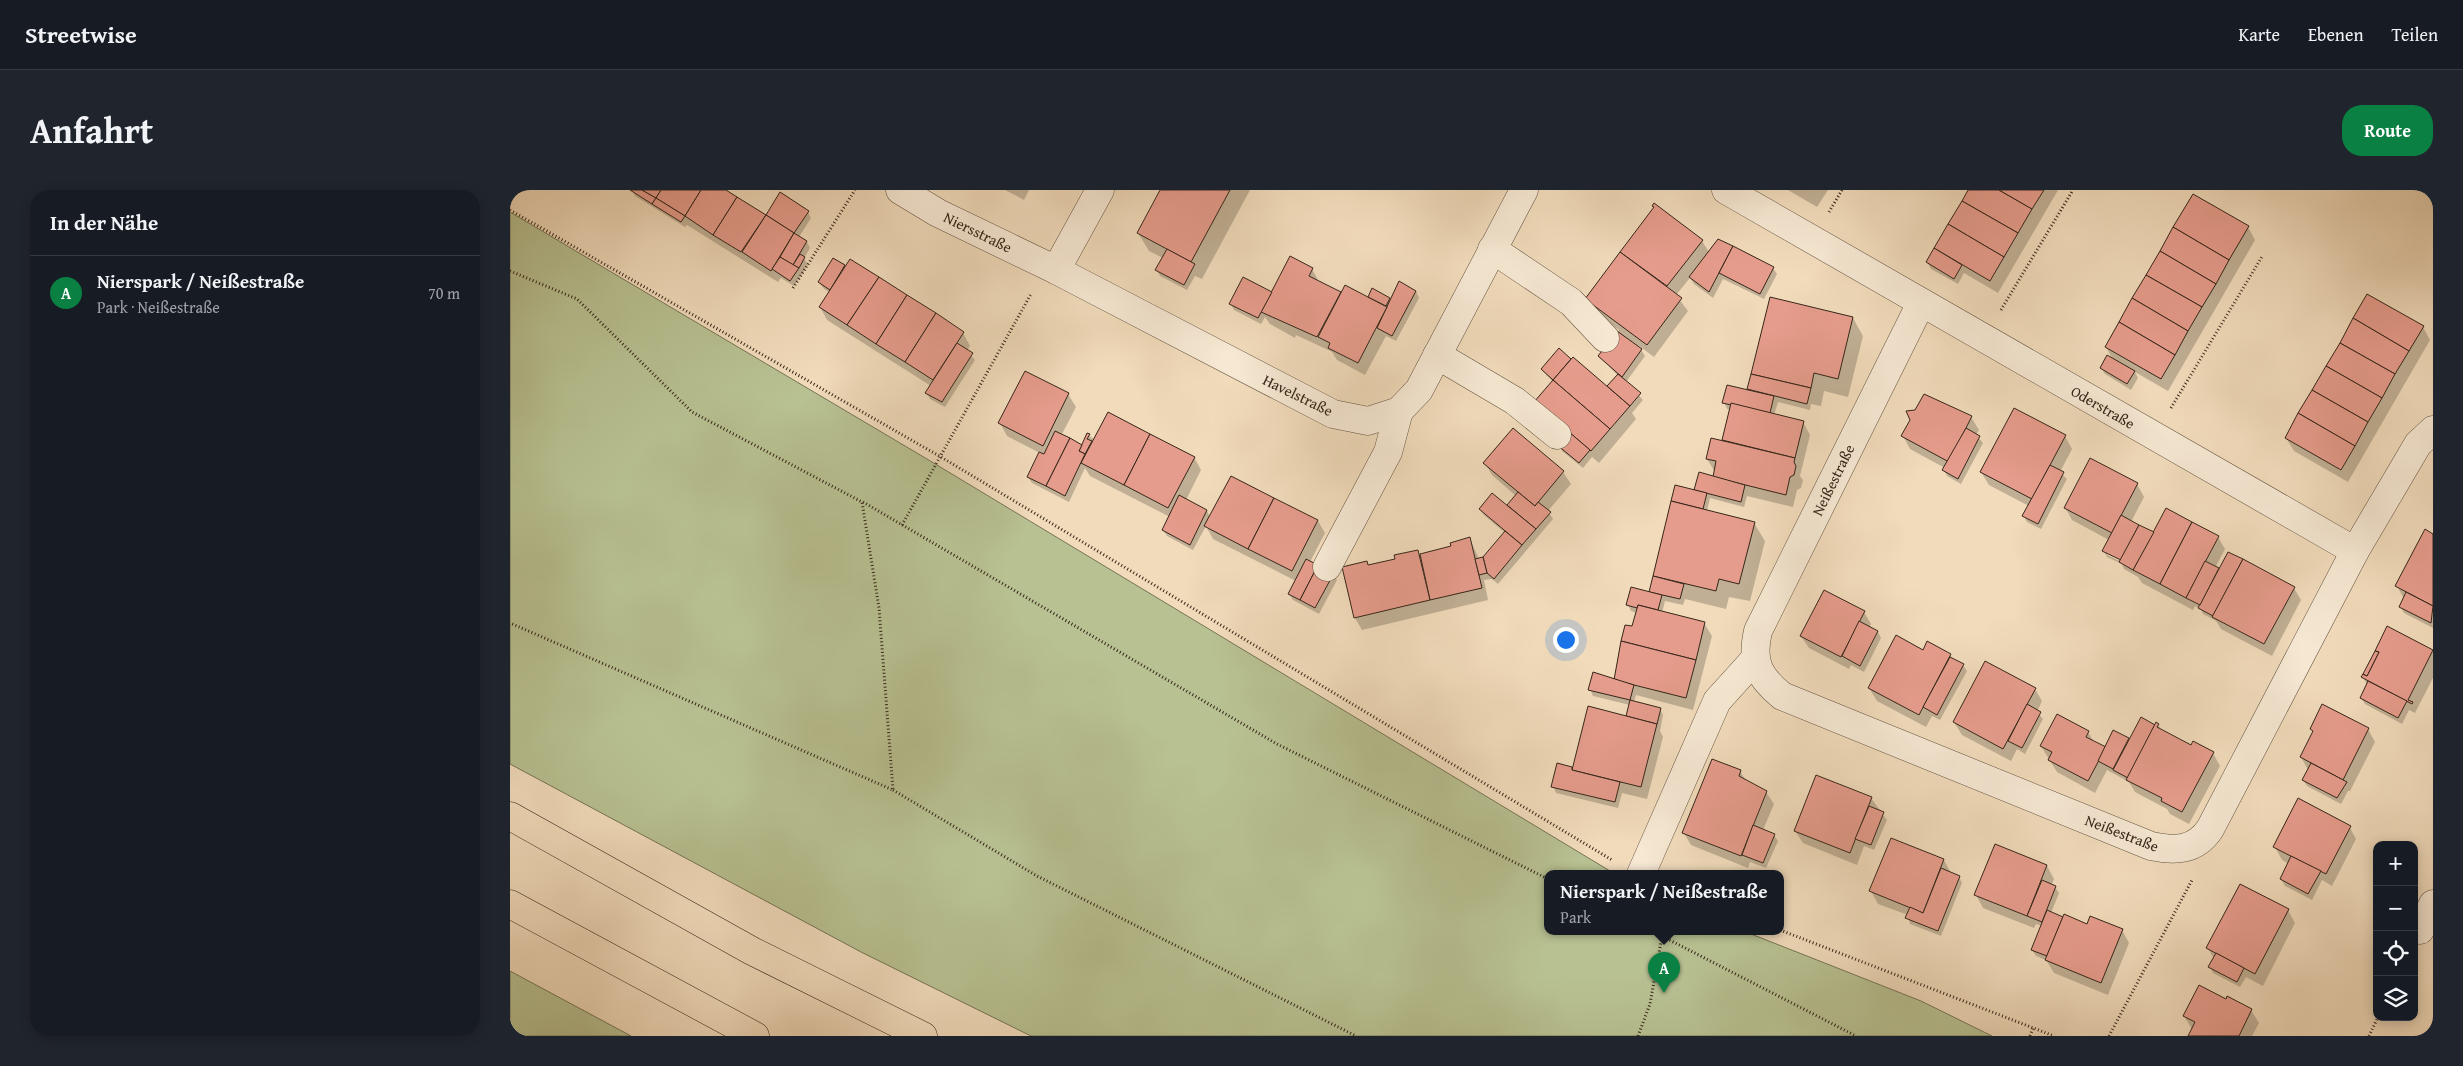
<!DOCTYPE html>
<html lang="de">
<meta charset="utf-8">
<style>
body{margin:0;font-family:"Gentium Book Plus",serif;background:#20242c;color:#f1f3f6}
.controls{position:absolute;right:15px;bottom:15px;display:grid;overflow:hidden;border-radius:10px;box-shadow:0 2px 12px #0003}
.controls button{width:45px;height:45px;display:grid;place-items:center;padding:0;border:0;border-bottom:1px solid #363941;background:#171b24;color:#f1f3f6;font:25px sans-serif}
.you{position:absolute;left:1055px;top:449px;width:18px;height:18px;margin:-12px;border:4px solid #fff;border-radius:50%;background:#1a73e8;box-shadow:0 0 0 8px #1a73e833}
.badge{display:grid;place-items:center;width:32px;height:32px;border-radius:50%;background:#0b8043;color:#fff;font-size:16px;font-weight:700}
.pin{position:absolute;translate:-50% -41px;filter:drop-shadow(0 1px 2px #0008)}
.pin::after{content:'';position:absolute;top:26px;width:18px;height:15px;background:inherit;clip-path:polygon(0 0,100% 0,50% 100%)}
.popup{position:absolute;left:1034px;top:680px;width:240px;height:65px;box-sizing:border-box;display:grid;place-content:center;border-radius:10px;background:#171b24;filter:drop-shadow(0 1px 4px #0005);font-size:16px;white-space:nowrap;color:#9ea1a6}
.popup b{font-size:19px;color:#f1f3f6}
.popup::after{content:'';position:absolute;left:50%;top:100%;margin-left:-10px;border:10px solid transparent;border-top-color:#171b24}
.list{margin:0;padding:0;list-style:none}
h2{display:flex;justify-content:space-between;align-items:center;height:65px;margin:0;padding:0 20px;font-size:21px}
h2 small{font-size:16px;font-weight:400;color:#9ea1a6}
.list li{display:grid;grid-template-columns:32px 1fr auto;gap:15px;align-items:center;box-sizing:border-box;height:75px;padding:0 20px;border-top:1px solid #363941}
.list b{display:block;font-size:19px;white-space:nowrap}
.list p{margin:0;font-size:16px;white-space:nowrap;color:#9ea1a6}
.list em{font-size:16px;font-style:normal;color:#9ea1a6}
.icon{flex:none;width:28px;height:28px;fill:none;stroke:currentColor;stroke-width:2;stroke-linecap:round;stroke-linejoin:round}
.map{position:relative;flex:none;width:1923px;height:846px;overflow:hidden;border-radius:20px}
header{display:flex;align-items:center;gap:30px;box-sizing:border-box;height:70px;padding:0 25px;background:#171b24;border-bottom:1px solid #363941}
header strong{font-size:24px}
nav{display:flex;gap:28px;margin-inline-start:auto;font-size:18px}
.intro{display:flex;align-items:center;justify-content:space-between;box-sizing:border-box;height:120px;padding:0 30px}
h1{margin:0;font-size:35px}
.button{padding:12px 22px;border-radius:20px;background:#0b8043;color:#fff;font-size:18px;font-weight:700}
main{display:flex;gap:30px;padding:0 30px}
aside{flex:1;background:#171b24;border-radius:20px;box-shadow:0 2px 12px #0003}
.map>svg:first-child{display:block}
.green{fill:#b8c192;stroke:#767456}
.shadow{fill:#0003;fill-rule:evenodd}
.building{fill:#e69c8c;stroke:#352619}
.lines{fill:none;stroke-linecap:round;stroke-linejoin:round}
.minor-casing{stroke:#645342;stroke-width:29}
.highway-casing{stroke:#352619;stroke-width:29}
.path{stroke:#352619;stroke-width:3;stroke-dasharray:1 2.5;stroke-linecap:butt}
.minor{stroke:#f6e8d3;stroke-width:28}
.highway{stroke:#f1dbbb;stroke-width:28}
.labels{text-anchor:middle;dominant-baseline:central;stroke-width:4;stroke-linejoin:round;paint-order:stroke}
.street-label{font-size:15px;fill:#352619;stroke:#f6e8d3}
</style>
<header>
<strong>Streetwise</strong>
<nav><a>Karte</a><a>Ebenen</a><a>Teilen</a></nav>
</header>
<div class="intro"><h1>Anfahrt</h1><a class="button">Route</a></div>
<main>
<aside>
<h2>In der Nähe<small></small></h2>
<ul class="list">
<li><span class="badge">A</span><div><b>Nierspark / Neißestraße</b><p>Park · Neißestraße</p></div><em>70 m</em></li>
</ul>
</aside>
<div class="map">
<svg width="1923" height="846" viewBox="0 0 1923 846">
<rect width="100%" height="100%" fill="#f1dbbb"/>
<filter id="stains"><feTurbulence type="fractalNoise" baseFrequency=".004" numOctaves="4"/><feColorMatrix values="0 0 0 0 .2 0 0 0 0 .09 0 0 0 0 .02 0 0 0 .5 -.17"/></filter>
<radialGradient id="worn" r=".72"><stop offset=".6" stop-color="#630" stop-opacity="0"/><stop offset="1" stop-color="#630" stop-opacity=".3"/></radialGradient>
<!-- green -->
<g class="green">
<path d="M0,22l417,247 688,415h-67v58h198l175,69 71,35h-961l-170,-84 -351,-188z"/>
<path d="M0,781l121,65h-121z"/>
</g>
<!-- shadow -->
<g class="shadow">
<path d="M122,0h92l46,29 38,-7 3,6 -12,19 8,5 3,6 -6,10 4,7 -14,21 -13,-8 -3,4 -91,-57 -2,2 -50,-31z"/>
<path d="M495,0h24l-5,10z"/>
<path d="M652,0h88l-48,89 -7,-3 -8,14 -27,-14 -3,-6 6,-12 -14,-7 -11,-18z"/>
<path d="M1278,0h40l-11,17z"/>
<path d="M1460,0h88l-60,103 -34,-20 -6,11 -27,-15 -4,-7z"/>
<path d="M1145,18l47,33 7,11 9,-11 55,27 4,6 -13,25 -41,-20 -10,19 -19,-14 -4,-6 -14,17 12,16 -34,46 -16,-12 7,11 -19,26 17,18 -11,13 4,6 -37,44 -7,-6 -9,11 -21,-17 -3,-6 -6,-63 -11,-12 17,-20 52,41 -2,-5 9,-10 -19,-20 20,-26 -25,-18 -7,-13z"/>
<path d="M1738,37l7,13 -87,151 -33,-19 3,6 -7,12 -26,-16 -4,-6 12,-8 -7,-13z"/>
<path d="M324,69l129,74 7,13 -3,5 8,9 -30,47 -15,-8 -3,-6 4,-7 -104,-66 -7,-13 10,-14 -7,-5 -4,-6z"/>
<path d="M802,79l7,13 23,12 29,6 -2,-3 3,-7 18,9 9,-16 17,8 3,7 -23,43 -10,-5 -21,39 -28,-15 -5,-8 -6,-3 -30,-14 -1,3 -25,-14 -5,-7 -4,7 -27,-14 -3,-6 41,-11z"/>
<path d="M1261,108l82,20 10,18 -15,61 -24,-6 -3,15 -10,-2 -1,6 -32,-8 -4,13 29,7 7,13 -10,41 3,4 -2,8 -4,2 -4,17 -46,-11 -3,11 -34,-9 -3,13 47,12 11,18 -15,60 -21,-4 -3,12 -41,-10 -2,6 -18,-4 -3,12 42,10 8,13 -19,74 -57,-15 -2,7 26,7 3,6 -3,16 3,6 -16,62 -25,-6 -4,15 -62,-15 -3,-7 18,-18 2,3 15,-63 40,10 2,-13 -37,-9 -3,-7 4,-16 19,5 2,3 22,-68 -6,-2 -3,-6 22,-11 26,-107 19,5 19,-14 1,-6 -8,-13 16,-17 8,-33h-4l-3,-7 24,-11z"/>
<path d="M1913,137l7,13 -82,142 -54,-31 -8,-13z"/>
<path d="M516,183l42,21 8,13 -15,29 21,10 6,-11 7,5 99,17 7,13 -15,30 21,11 3,6 21,-40 87,44 7,12 -15,29 23,12 4,6 -18,34 -26,-14 -4,-6 7,-13 -83,-42 -7,-13 -13,24 -26,-14 -4,-6 7,-13 -80,-41 -5,-8 -16,34 -37,-19 -4,-6 12,-24 -33,-17 -7,-13z"/>
<path d="M1414,205l47,22 8,13 -3,5 7,8 -22,41 -14,-8 -3,-6 1,-2 -35,-19 -7,-13z"/>
<path d="M1003,240l50,42 8,12 -23,27 5,8 -55,65 -6,-5 -8,1 4,20 -126,30 -7,-12 14,-52 27,-6 22,-9 2,4 33,-8 17,-8 9,20 5,-1 21,-25 -21,-18 -4,-6 27,-2 9,-11 -24,-21 -7,-12z"/>
<path d="M1555,246l7,13 -12,23 7,7 -26,50 -14,-7 -3,-6 5,-10 -40,-21 -8,-13z"/>
<path d="M1627,294l7,13 -13,25 22,11 65,4 7,12 -10,19 79,20 7,12 -29,56 -51,-27 -5,-8 -13,-7 -2,-5 -6,-3 -2,4 -51,-27 -4,-6 -14,-8 -2,-5 -15,-7 -3,-6 5,-11 -37,-20 -7,-13zM1597,362l20,10 -1,2 -19,-9z"/>
<path d="M1923,345v93l-29,-15 -4,-7 4,-7 -7,-13z"/>
<path d="M1354,422l7,12 -2,4 9,4 3,6 -17,34 -13,-7 -2,4 -40,-21 -8,-12z"/>
<path d="M1878,437l45,24v27l-18,35 -6,-3 -7,14 -37,-20 -4,-6 6,-13 -4,-8z"/>
<path d="M1413,461l27,4 3,5 10,5 4,6 -27,49 -8,-4 -6,11 -49,-26 -8,-13z"/>
<path d="M1525,499l7,12 -5,11 6,7 -18,35 -8,-5 -6,12 -49,-26 -8,-13z"/>
<path d="M1648,535l4,6 29,16 22,6 7,13 -31,58 -19,-10 -3,-5 -32,-17 -6,-10 -22,-12 -12,23 -38,-21 -16,-26 47,-14 6,10 12,7 8,-17 16,8z"/>
<path d="M1801,539h57l7,13 -25,49h-2l-7,13 -34,-18 -4,-6 5,-10 -7,-13 13,-24z"/>
<path d="M1230,581l6,10 20,11 8,12 -11,26 11,5 4,6 -12,27 -16,-6 -2,6 -57,-23 -7,-12z"/>
<path d="M1361,608l16,22 -13,30 -10,-4 -7,19 -54,-22 -8,-12z"/>
<path d="M1839,636l7,13 -24,47 -10,-6 -10,20 -27,-14 -4,-7 8,-15 -7,-4 -7,-13z"/>
<path d="M1382,650l52,20 7,13 8,4 3,6 -21,53 -31,-12 -2,-9 -30,-11 -7,-13z"/>
<path d="M1486,656l51,20 7,13 -3,7 4,1 4,6 -8,20 37,12 34,5 7,13 -21,52 -54,-22 -8,-13 -10,-4 -4,-6 10,-24 -6,-2 -2,4 -51,-20 -7,-13z"/>
<path d="M1778,720l7,13 -32,63 -17,-9 -6,10 -27,-14 -3,-6 4,-8 -6,-11z"/>
<path d="M1718,808l23,12 8,13 -7,13h-63l3,-7 -8,-13 42,-16z"/>
</g>
<!-- building -->
<g class="building">
<path d="M120,0h12l14,8 -4,6z"/>
<path d="M132,0h19l-5,8z"/>
<path d="M151,0h40l-16,26 -29,-18z"/>
<path d="M191,0h25l11,7 -24,38 -28,-19z"/>
<path d="M650,0h70l-39,72 -54,-29z"/>
<path d="M1458,0h31l33,19 -14,24 -56,-32z"/>
<path d="M1489,0h45l-12,19z"/>
<path d="M270,2l29,19 -15,22 -28,-18z"/>
<path d="M1683,4l56,32 -20,34 -56,-33z"/>
<path d="M227,7l29,18 -25,37 -28,-17z"/>
<path d="M146,8l29,18 -4,6 -29,-18z"/>
<path d="M1452,11l56,32 -14,24 -56,-33z"/>
<path d="M1144,13l49,37 -36,46 -47,-34 34,-45 -2,-1z"/>
<path d="M256,25l28,18 -23,38 -29,-19z"/>
<path d="M1438,34l56,33 -14,24 -56,-33z"/>
<path d="M1663,37l56,33 -13,24 -56,-33z"/>
<path d="M284,43l13,8 -14,24 -13,-8z"/>
<path d="M1208,49l15,7 -24,46 -20,-15z"/>
<path d="M1223,56l41,21 -14,27 -41,-21z"/>
<path d="M1424,58l28,17 -8,14 -28,-17z"/>
<path d="M657,59l28,15 -11,21 -29,-15z"/>
<path d="M1650,61l56,33 -14,23 -56,-32z"/>
<path d="M1110,62l62,46 -35,47 -62,-46z"/>
<path d="M290,64l5,3 -6,11 -6,-3z"/>
<path d="M780,66l23,12 -4,8 32,16 -24,45 -56,-25z"/>
<path d="M270,67l19,11 -9,13 -18,-12z"/>
<path d="M323,68l12,7 -15,25 -12,-8z"/>
<path d="M340,69l29,18 -32,48 -28,-18z"/>
<path d="M1636,85l56,32 -14,24 -56,-33z"/>
<path d="M369,87l28,18 -31,49 -29,-19z"/>
<path d="M733,87l29,15 -14,26 -29,-14z"/>
<path d="M889,91l17,10 -24,45 -15,-8z"/>
<path d="M835,95l42,22 -29,56 -30,-15 2,-5 -12,-6z"/>
<path d="M862,98l18,10 -4,8 -18,-9z"/>
<path d="M1857,104l57,32 -15,25 -56,-33z"/>
<path d="M397,105l29,18 -31,49 -29,-18z"/>
<path d="M1260,107l83,20 -15,62 -24,-6 -3,15 -60,-14z"/>
<path d="M1622,108l56,33 -13,24 -56,-33z"/>
<path d="M426,123l28,19 -31,48 -28,-18z"/>
<path d="M1843,128l56,33 -14,23 -55,-31z"/>
<path d="M1609,132l56,33 -14,24 -56,-32z"/>
<path d="M1107,141l25,18 -20,28 -24,-21z"/>
<path d="M447,153l16,10 -31,49 -17,-9z"/>
<path d="M1830,153l55,31 -13,24 -56,-32z"/>
<path d="M1049,158l12,11 -18,21 -12,-11z"/>
<path d="M1597,165l28,16 -8,13 -27,-16z"/>
<path d="M1063,167l57,49 -20,23 -57,-49z"/>
<path d="M1816,176l56,32 -14,24 -56,-32z"/>
<path d="M515,181l44,22 -26,53 -45,-23z"/>
<path d="M1108,184l23,19 -11,13 -23,-20z"/>
<path d="M1241,184l60,14 -4,16 -60,-15z"/>
<path d="M1043,190l57,49 -19,22 -57,-49z"/>
<path d="M1217,195l47,11 -4,17 -48,-10z"/>
<path d="M1802,200l56,32 -13,24 -57,-33z"/>
<path d="M1414,204l48,22 -23,46 -48,-26 9,-16 -4,-9 9,-1z"/>
<path d="M1221,213l73,18 -9,37 -73,-18z"/>
<path d="M1504,218l52,27 -34,64 -52,-27z"/>
<path d="M598,222l42,22 -26,51 -43,-22z"/>
<path d="M1788,223l57,33 -14,24 -56,-32z"/>
<path d="M1003,238l51,43 -29,35 -52,-43z"/>
<path d="M1456,238l14,8 -22,43 -16,-9z"/>
<path d="M545,241l15,7 -24,48 -19,-9 12,-25 5,2z"/>
<path d="M1059,242l21,18 -11,13 -22,-18z"/>
<path d="M577,243l3,1 -3,5 5,2 -7,13 -6,-3z"/>
<path d="M640,244l45,23 -27,51 -44,-23z"/>
<path d="M560,248l12,7 -3,6 6,3 -20,42 -19,-10z"/>
<path d="M1201,248l84,20 -1,4 2,4 -2,9 -4,2 -4,18 -73,-18 3,-16 -10,-2z"/>
<path d="M1580,268l48,25 -26,50 -48,-25z"/>
<path d="M1540,275l14,7 -26,52 -16,-8z"/>
<path d="M1189,282l46,13 -4,17 -47,-12z"/>
<path d="M721,286l43,22 -26,51 -44,-23z"/>
<path d="M1165,295l32,8 -4,16 -32,-8z"/>
<path d="M1008,302l17,14 3,-4 13,10 -15,17 -29,-24z"/>
<path d="M982,303l44,36 -14,16 -43,-36z"/>
<path d="M669,305l28,15 -17,35 -28,-15z"/>
<path d="M764,308l44,22 -26,51 -44,-22z"/>
<path d="M1161,311l84,21 -16,62 -20,-5 -3,12 -63,-15z"/>
<path d="M1656,318l26,14 -32,62 -27,-14z"/>
<path d="M1611,325l18,10 -18,35 -19,-9z"/>
<path d="M1682,332l27,14 -33,62 -26,-14z"/>
<path d="M1629,335l15,7 -21,38 -14,-8z"/>
<path d="M1915,339l8,5v72l-38,-20z"/>
<path d="M995,341l17,14 -28,34 -7,-6 -4,-16z"/>
<path d="M960,347l12,51 -52,12 -10,-46 31,-8 -1,-3z"/>
<path d="M908,360l12,50 -76,18 -12,-51 25,-6 1,4 27,-6 -1,-4z"/>
<path d="M1718,362l15,7 -30,57 -15,-8z"/>
<path d="M973,367l4,16 -8,2 -4,-16z"/>
<path d="M796,369l12,6 -18,35 -12,-6z"/>
<path d="M1733,369l52,28 -31,57 -52,-27z"/>
<path d="M1695,371l14,7 -19,37 -14,-7z"/>
<path d="M808,375l16,8 -19,35 -15,-8z"/>
<path d="M1143,386l31,8 -4,15 -31,-7z"/>
<path d="M1121,397l31,8 -4,15 -20,-5 -1,3 -11,-3z"/>
<path d="M1314,400l41,21 -24,46 -41,-21z"/>
<path d="M1896,402l27,14 -2,17 -32,-16z"/>
<path d="M1128,415l67,17 -9,38 -75,-19 4,-16 7,1z"/>
<path d="M1349,431l19,10 -18,35 -18,-10z"/>
<path d="M1877,436l46,24 -25,50 5,2 -1,2 -51,-27 2,-3 4,2 12,-24 -4,-1z"/>
<path d="M1386,445l27,15 4,-9 24,13 -32,61 -51,-27z"/>
<path d="M1111,451l75,19 -10,38 -72,-18z"/>
<path d="M1865,461l4,1 -12,24 -4,-2z"/>
<path d="M1440,467l14,7 -27,51 -14,-8z"/>
<path d="M1475,471l51,27 -33,61 -50,-27z"/>
<path d="M1083,482l41,13 -4,15 -42,-10z"/>
<path d="M1858,491l39,20 -9,17 -38,-20z"/>
<path d="M1120,510l31,8 -4,16 -31,-8z"/>
<path d="M1517,514l14,8 -19,36 -14,-7z"/>
<path d="M1812,514l47,24 -26,52 -43,-23 13,-26 -3,-2z"/>
<path d="M1078,516l69,18 -16,63 -69,-17z"/>
<path d="M1547,524l32,17 -3,6 20,10 -18,34 -40,-21 4,-8 -12,-6z"/>
<path d="M1631,527l14,8 -27,53 -15,-8z"/>
<path d="M1646,532l3,2 -2,3 34,18 2,-4 21,11 -32,60 -21,-11 1,-3 -36,-18z"/>
<path d="M1603,540l16,8 -16,31 -15,-8z"/>
<path d="M1202,569l29,11 -2,6 28,15 -26,65 -59,-23z"/>
<path d="M1047,573l15,4v3l48,12 -5,20 -64,-15z"/>
<path d="M1801,573l36,19 -10,16 -35,-18z"/>
<path d="M1306,585l56,22 -22,56 -56,-22z"/>
<path d="M1788,608l53,28 -25,48 -53,-27z"/>
<path d="M1359,616l15,6 -13,33 -16,-6z"/>
<path d="M1243,635l22,9 -12,29 -21,-8z"/>
<path d="M1381,648l53,21 -21,54 -54,-22z"/>
<path d="M1485,654l52,21 -20,51 -53,-21z"/>
<path d="M1781,666l30,15 -13,23 -28,-15z"/>
<path d="M1431,678l19,8 -22,55 -33,-13 5,-11 13,6z"/>
<path d="M1532,690l14,6 -14,36 -15,-6z"/>
<path d="M1730,694l49,25 -34,65 -49,-26z"/>
<path d="M1537,720l16,7 -16,39 -16,-6z"/>
<path d="M1554,724l23,10 3,-8 33,13 -22,54 -56,-23z"/>
<path d="M1706,763l28,15 -7,14 -29,-15z"/>
<path d="M1689,795l27,14 1,-3 25,13 -13,27h-51l7,-14 -12,-6z"/>
</g>
<g class="lines">
<defs>
<g id="minor">
<path d="M390,0l38,23 118,57 277,144 35,7 31,-10 20,-21 105,-200"/>
<path d="M1216,0l629,361 63,-107 15,-14"/>
<path d="M982,59l79,53 34,36"/>
<path d="M546,80l44,-80"/>
<path d="M1411,113l-163,328c-7,31 0,45 24,65l369,150c24,5 44,5 59,-17l145,-278"/>
<path d="M927,165l78,46 42,34"/>
<path d="M817,377l61,-115 11,-41"/>
<path d="M1131,684l76,-173 38,-42"/>
<path d="M1910,740l13,-26"/>
</g>
<g id="highway">
<path d="M0,626l242,135 171,85"/>
<path d="M0,714l245,132"/>
</g>
</defs>
<!-- minor casing -->
<use href="#minor" class="minor-casing"/>
<!-- highway casing -->
<use href="#highway" class="highway-casing"/>
<!-- path -->
<g class="path">
<path d="M0,20l431,247 671,403"/>
<path d="M1319,22l13,-22"/>
<path d="M0,81l67,28 115,113 170,90 17,106 14,182 -383,-167"/>
<path d="M283,98l62,-98"/>
<path d="M1491,120l72,-120"/>
<path d="M1661,218l92,-153"/>
<path d="M353,312l414,242 271,135"/>
<path d="M392,335l129,-231"/>
<path d="M383,600l144,86 319,160"/>
<path d="M1270,740l274,106"/>
<path d="M1144,742l202,104"/>
<path d="M1128,846l12,-32 12,-68 -2,-4"/>
<path d="M1520,846l3,-8"/>
<path d="M1599,846l83,-156"/>
<path d="M1859,846l9,-19"/>
</g>
<!-- minor -->
<use href="#minor" class="minor"/>
<!-- highway -->
<use href="#highway" class="highway"/>
</g>
<g class="labels">
<!-- street labels -->
<g class="street-label">
<text transform="translate(468 42) rotate(26)">Niersstraße</text>
<text transform="translate(788 205) rotate(26)">Havelstraße</text>
<text transform="translate(1593 217) rotate(30)">Oderstraße</text>
<text transform="translate(1323 290) rotate(-64)">Neißestraße</text>
<text transform="translate(1612 643) rotate(21)">Neißestraße</text>
</g>
</g>
<rect width="100%" height="100%" filter="url(#stains)"/>
<rect width="100%" height="100%" fill="url(#worn)"/>
</svg>
<div class="controls">
<button>+</button>
<button>−</button>
<button><svg class="icon" aria-label="locate" viewBox="0 0 24 24"><circle cx="12" cy="12" r="6"/><path d="M12 2v4M12 18v4M2 12h4M18 12h4"/></svg></button>
<button><svg class="icon" aria-label="layers" viewBox="0 0 24 24"><path d="M12 4l9 5-9 5-9-5zM3 14l9 5 9-5"/></svg></button>
</div>
<div class="you"></div>
<div class="pin badge" style="left:1154px;top:803px">A</div>
<div class="popup"><b>Nierspark / Neißestraße</b>Park</div>
</div>
</main>
